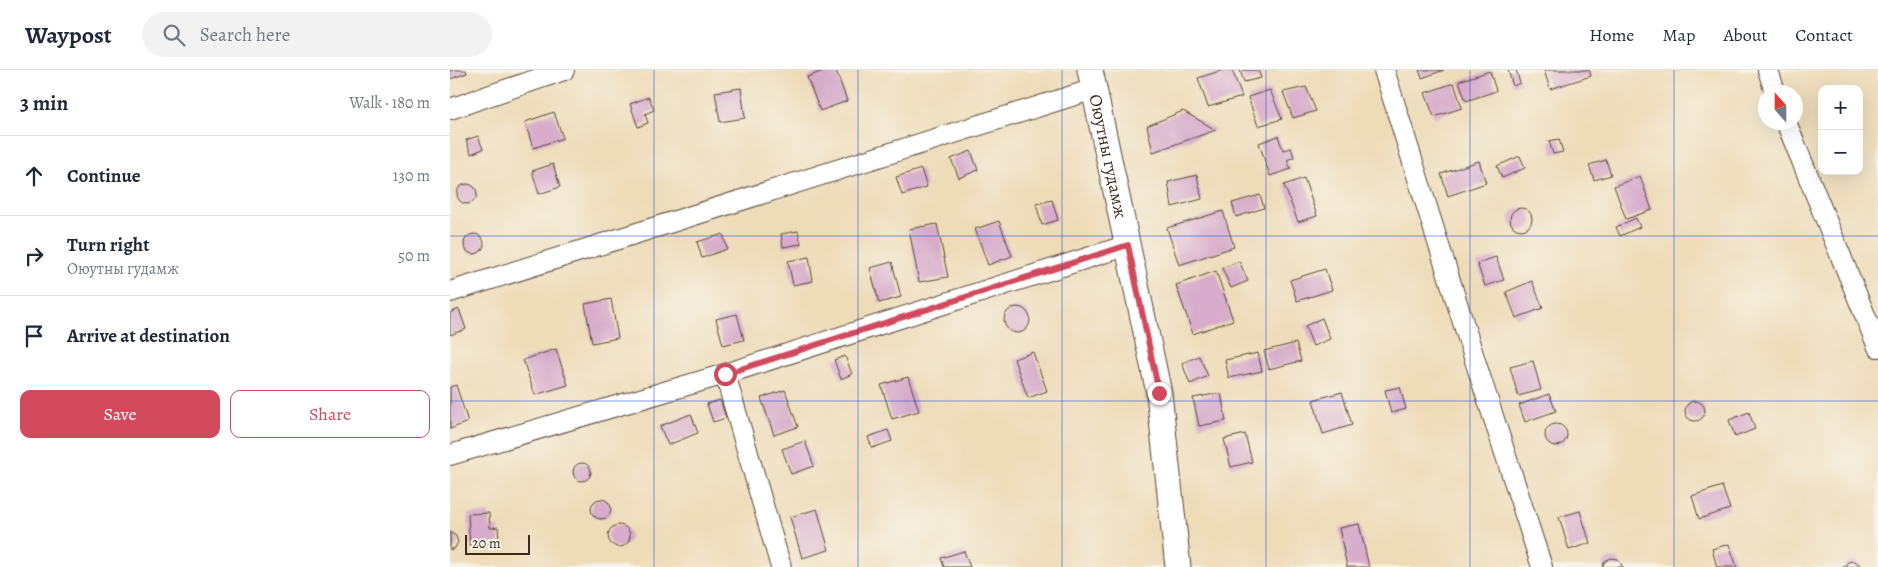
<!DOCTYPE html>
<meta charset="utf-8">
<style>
body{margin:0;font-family:Alegreya,serif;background:#f2f2f3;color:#1f2937}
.controls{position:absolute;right:15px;top:15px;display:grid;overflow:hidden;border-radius:10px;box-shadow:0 5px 20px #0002}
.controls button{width:45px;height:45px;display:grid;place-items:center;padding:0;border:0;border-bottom:1px solid #e0e1e3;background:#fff;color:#1f2937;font:25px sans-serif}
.compass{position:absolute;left:1308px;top:15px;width:45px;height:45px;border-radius:50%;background:#fff;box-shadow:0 5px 20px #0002;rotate:339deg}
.scale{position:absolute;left:15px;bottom:12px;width:65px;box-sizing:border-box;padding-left:5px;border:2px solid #3b2a1e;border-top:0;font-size:14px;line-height:18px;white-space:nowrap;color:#3b2a1e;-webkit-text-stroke:4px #f7f3e8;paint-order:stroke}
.stop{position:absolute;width:15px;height:15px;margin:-11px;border:4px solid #d1495b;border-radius:50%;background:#fff}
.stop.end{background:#d1495b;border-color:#fff;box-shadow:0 1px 5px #0008}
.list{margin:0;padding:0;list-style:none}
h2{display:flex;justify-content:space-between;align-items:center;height:65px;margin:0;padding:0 20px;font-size:21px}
h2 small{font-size:16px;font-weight:400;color:#747a83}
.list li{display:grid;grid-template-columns:32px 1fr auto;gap:15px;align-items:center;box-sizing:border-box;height:80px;padding:0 20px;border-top:1px solid #e0e1e3}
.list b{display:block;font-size:19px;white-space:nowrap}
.list p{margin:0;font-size:16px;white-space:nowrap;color:#747a83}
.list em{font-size:16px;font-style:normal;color:#747a83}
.actions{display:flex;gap:10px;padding:15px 20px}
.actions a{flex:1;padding:11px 0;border:1px solid #d1495b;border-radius:10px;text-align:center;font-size:18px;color:#d1495b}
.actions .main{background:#d1495b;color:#fff}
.icon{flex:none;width:28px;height:28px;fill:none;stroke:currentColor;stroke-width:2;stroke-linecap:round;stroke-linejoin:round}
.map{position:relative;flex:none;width:1428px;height:497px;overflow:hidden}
header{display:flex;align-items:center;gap:30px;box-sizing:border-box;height:70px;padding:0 25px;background:#fff;border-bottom:1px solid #e0e1e3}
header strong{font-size:24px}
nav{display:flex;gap:28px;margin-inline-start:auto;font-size:18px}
.search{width:350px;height:45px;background:#f2f2f3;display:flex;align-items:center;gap:12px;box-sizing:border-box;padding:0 18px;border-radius:28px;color:#747a83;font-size:19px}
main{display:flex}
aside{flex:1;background:#fff}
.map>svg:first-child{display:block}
.building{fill:#d6abcb}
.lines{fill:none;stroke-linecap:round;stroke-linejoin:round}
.minor-casing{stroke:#564535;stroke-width:22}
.tertiary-casing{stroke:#564535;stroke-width:27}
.minor{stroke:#fff;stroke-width:20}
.tertiary{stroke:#fff;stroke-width:25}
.route{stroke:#d1495b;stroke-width:6}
.grid{fill:none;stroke:#1d4ed8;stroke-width:1;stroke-opacity:0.55}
.labels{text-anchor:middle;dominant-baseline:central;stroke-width:4;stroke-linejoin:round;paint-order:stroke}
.street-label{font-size:18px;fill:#3b2a1e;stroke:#f7f3e8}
</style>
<header>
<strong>Waypost</strong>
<div class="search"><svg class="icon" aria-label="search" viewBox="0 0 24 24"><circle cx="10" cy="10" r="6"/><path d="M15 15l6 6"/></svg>Search here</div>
<nav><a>Home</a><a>Map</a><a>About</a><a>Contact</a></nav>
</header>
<main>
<aside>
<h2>3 min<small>Walk · 180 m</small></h2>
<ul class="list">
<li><svg class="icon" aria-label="ahead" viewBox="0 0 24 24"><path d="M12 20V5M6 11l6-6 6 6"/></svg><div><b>Continue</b></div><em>130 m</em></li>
<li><svg class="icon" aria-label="right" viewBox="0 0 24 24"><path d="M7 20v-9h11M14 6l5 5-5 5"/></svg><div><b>Turn right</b><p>Оюутны гудамж</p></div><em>50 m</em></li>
<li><svg class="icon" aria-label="arrive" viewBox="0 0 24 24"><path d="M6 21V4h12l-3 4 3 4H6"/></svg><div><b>Arrive at destination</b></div></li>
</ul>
<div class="actions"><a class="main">Save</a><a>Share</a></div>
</aside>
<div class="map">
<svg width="1428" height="497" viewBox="0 0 1428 497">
<rect width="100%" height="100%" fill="#f7f3e8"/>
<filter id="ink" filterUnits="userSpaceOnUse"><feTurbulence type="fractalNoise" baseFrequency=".02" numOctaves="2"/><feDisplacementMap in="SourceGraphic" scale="10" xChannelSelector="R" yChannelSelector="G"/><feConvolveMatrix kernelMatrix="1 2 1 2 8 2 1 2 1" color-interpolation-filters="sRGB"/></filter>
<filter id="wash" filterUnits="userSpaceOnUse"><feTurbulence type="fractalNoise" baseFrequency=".0096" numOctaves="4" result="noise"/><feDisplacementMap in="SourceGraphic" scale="20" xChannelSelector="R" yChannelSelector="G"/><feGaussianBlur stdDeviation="1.12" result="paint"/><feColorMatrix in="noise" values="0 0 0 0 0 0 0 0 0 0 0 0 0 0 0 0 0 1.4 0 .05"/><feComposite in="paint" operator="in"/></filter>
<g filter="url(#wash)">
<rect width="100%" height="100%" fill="#eedcb9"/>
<g id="blocks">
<!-- building -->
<g class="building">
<path d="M0,0h16l1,3 -17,6z"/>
<path d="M376,0h10l11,31 -27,10 -13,-34z"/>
<path d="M773,0h9l10,27 -34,10 -10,-29z"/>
<path d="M790,0h18l3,8 -17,4z"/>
<path d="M969,0h25l-22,8z"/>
<path d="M1058,0h8l4,13 -7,3z"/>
<path d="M1094,0h45l2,6 -41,13z"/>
<path d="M1040,1l6,20 -30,10 -7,-20z"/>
<path d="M1004,13l8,25 -28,9 -9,-24z"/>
<path d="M856,17l10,24 -23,7 -10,-26z"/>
<path d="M291,18l4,30 -25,4 -5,-30z"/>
<path d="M820,20l12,29 -24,7 -10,-29z"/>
<path d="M199,27l5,13 -9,4 3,9 -10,4 -8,-23z"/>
<path d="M733,41l33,19 -63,22 -6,-26z"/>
<path d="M104,42l9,26 -30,10 -8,-26z"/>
<path d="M28,66l5,13 -12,5 -5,-14z"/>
<path d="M828,66l5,14 8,-2 3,9 -7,3 4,9 -21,7 -11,-33z"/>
<path d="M1109,69l4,13 -10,2 -4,-13z"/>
<path d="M521,81l7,19 -19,8 -8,-19z"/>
<path d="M1070,86l5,12 -23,10 -5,-12z"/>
<path d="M1156,90l5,15 -17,5 -5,-15z"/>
<path d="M1029,91l7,22 -38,13 -7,-22z"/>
<path d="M103,94l7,23 -21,7 -7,-23z"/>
<path d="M471,99l6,18 -25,8 -6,-18z"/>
<path d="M747,105l5,24 -30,8 -4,-25z"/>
<path d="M1190,106l12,34 -26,9 -12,-33z"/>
<path d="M854,108l13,38 -19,6 -14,-37z"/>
<circle cx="17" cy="124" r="10"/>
<path d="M810,125l4,13 -28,9 -4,-14z"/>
<path d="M602,130l6,20 -16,5 -6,-21z"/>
<circle cx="1071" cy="149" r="11"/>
<path d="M773,141l11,36 -55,18 -12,-37z"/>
<path d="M1186,148l4,9 -20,9 -4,-9z"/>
<path d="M549,151l13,35 -24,9 -13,-36z"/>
<path d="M487,154l11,53 -29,5 -10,-53z"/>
<path d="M348,161l3,13 -18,3 -2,-13z"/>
<circle cx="24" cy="174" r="10"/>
<path d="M273,164l4,15 -25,9 -5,-16z"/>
<path d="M359,187l4,24 -20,4 -5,-24z"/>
<path d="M1046,187l8,23 -19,6 -8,-23z"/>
<path d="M789,191l9,20 -17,7 -9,-20z"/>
<path d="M442,192l9,35 -22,6 -9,-35z"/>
<path d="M875,199l7,21 -35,11 -7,-21z"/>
<path d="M766,201l17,49 -40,14 -17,-49z"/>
<path d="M1082,211l11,27 -27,10 -10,-26z"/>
<path d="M161,229l7,39 -26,5 -7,-39z"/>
<circle cx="567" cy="250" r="13"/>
<path d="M9,239l7,20 -16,6v-22z"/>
<path d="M287,244l7,26 -21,5 -7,-26z"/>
<path d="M872,248l8,21 -17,7 -8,-20z"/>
<path d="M846,273l5,18 -32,8 -5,-18z"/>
<path d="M106,279l12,36 -33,10 -12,-35z"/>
<path d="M583,282l14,39 -19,7 -14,-39z"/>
<path d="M808,283l4,18 -33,7 -4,-18z"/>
<path d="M395,286l7,18 -11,5 -7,-19z"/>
<path d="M749,286l9,20 -18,8 -8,-21z"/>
<path d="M1083,291l8,29 -23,6 -8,-29z"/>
<path d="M458,307l11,34 -27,8 -11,-34z"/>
<path d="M6,315l12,37 -18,7v-42z"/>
<path d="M950,317l6,22 -15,4 -6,-23z"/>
<path d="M335,320l13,37 -24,8 -13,-37z"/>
<path d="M892,322l10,33 -29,9 -10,-34z"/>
<path d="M771,323l5,28 -27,5 -6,-28z"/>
<path d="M1099,324l7,17 -31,11 -6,-17z"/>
<path d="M270,330l6,18 -13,4 -6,-18z"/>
<circle cx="1245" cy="341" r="10"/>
<path d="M1299,342l6,17 -20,8 -6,-17z"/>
<path d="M241,344l7,19 -30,12 -8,-19z"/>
<circle cx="1106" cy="365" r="11"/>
<path d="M438,360l4,11 -20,7 -4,-11z"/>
<path d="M795,364l7,28 -21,5 -7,-28z"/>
<path d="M355,371l9,25 -23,8 -9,-25z"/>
<circle cx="132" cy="402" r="9"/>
<path d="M1272,416l8,23 -31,10 -7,-23z"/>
<circle cx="151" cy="439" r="10"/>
<path d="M367,439l12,41 -27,8 -12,-41z"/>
<path d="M1130,441l10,32 -21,7 -10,-33z"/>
<path d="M39,443l1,15 8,-1 1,16 -29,2 -2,-31z"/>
<path d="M909,454l10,43h-22l-8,-39z"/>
<circle cx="169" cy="466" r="11"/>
<path d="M0,462l6,4 2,6 -3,6 -5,2z"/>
<path d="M1279,474l8,23h-20l-5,-18z"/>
<path d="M514,481l6,16h-26l-3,-9z"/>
<path d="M1161,488l7,1 5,8h-21l3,-6z"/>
<path d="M1404,491l9,6h-20l5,-5z"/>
</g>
</g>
</g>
<g filter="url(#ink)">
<use href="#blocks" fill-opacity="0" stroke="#564535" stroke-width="1"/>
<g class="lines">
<defs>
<g id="minor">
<path d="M934,0l94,300 64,197"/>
<path d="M1318,0l7,22"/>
<path d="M0,39l114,-39"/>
<path d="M1336,52l92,225"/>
<path d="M0,222l644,-203"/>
<path d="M275,304l56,193"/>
<path d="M0,385l275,-81 403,-129"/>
</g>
<g id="tertiary">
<path id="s1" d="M640,0l69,323 19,174"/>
</g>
</defs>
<!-- minor casing -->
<use href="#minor" class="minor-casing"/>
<!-- tertiary casing -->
<use href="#tertiary" class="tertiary-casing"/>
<!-- minor -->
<use href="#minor" class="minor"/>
<!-- tertiary -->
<use href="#tertiary" class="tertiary"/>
</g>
</g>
<g class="lines" filter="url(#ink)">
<!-- route -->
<path class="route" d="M275,304l403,-129 31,148"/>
</g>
<!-- grid -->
<path class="grid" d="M204,0v497M408,0v497M612,0v497M816,0v497M1020,0v497M1224,0v497M0,166h1428M0,331h1428"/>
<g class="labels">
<!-- street labels -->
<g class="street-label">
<text stroke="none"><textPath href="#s1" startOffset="88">Оюутны гудамж</textPath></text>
</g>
</g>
</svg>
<div class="controls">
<button>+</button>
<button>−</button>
</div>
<svg class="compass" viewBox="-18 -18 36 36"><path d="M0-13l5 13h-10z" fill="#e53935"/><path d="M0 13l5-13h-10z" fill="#747a83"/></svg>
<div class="scale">20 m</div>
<div class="stop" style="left:275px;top:304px"></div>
<div class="stop end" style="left:709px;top:323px"></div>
</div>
</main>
